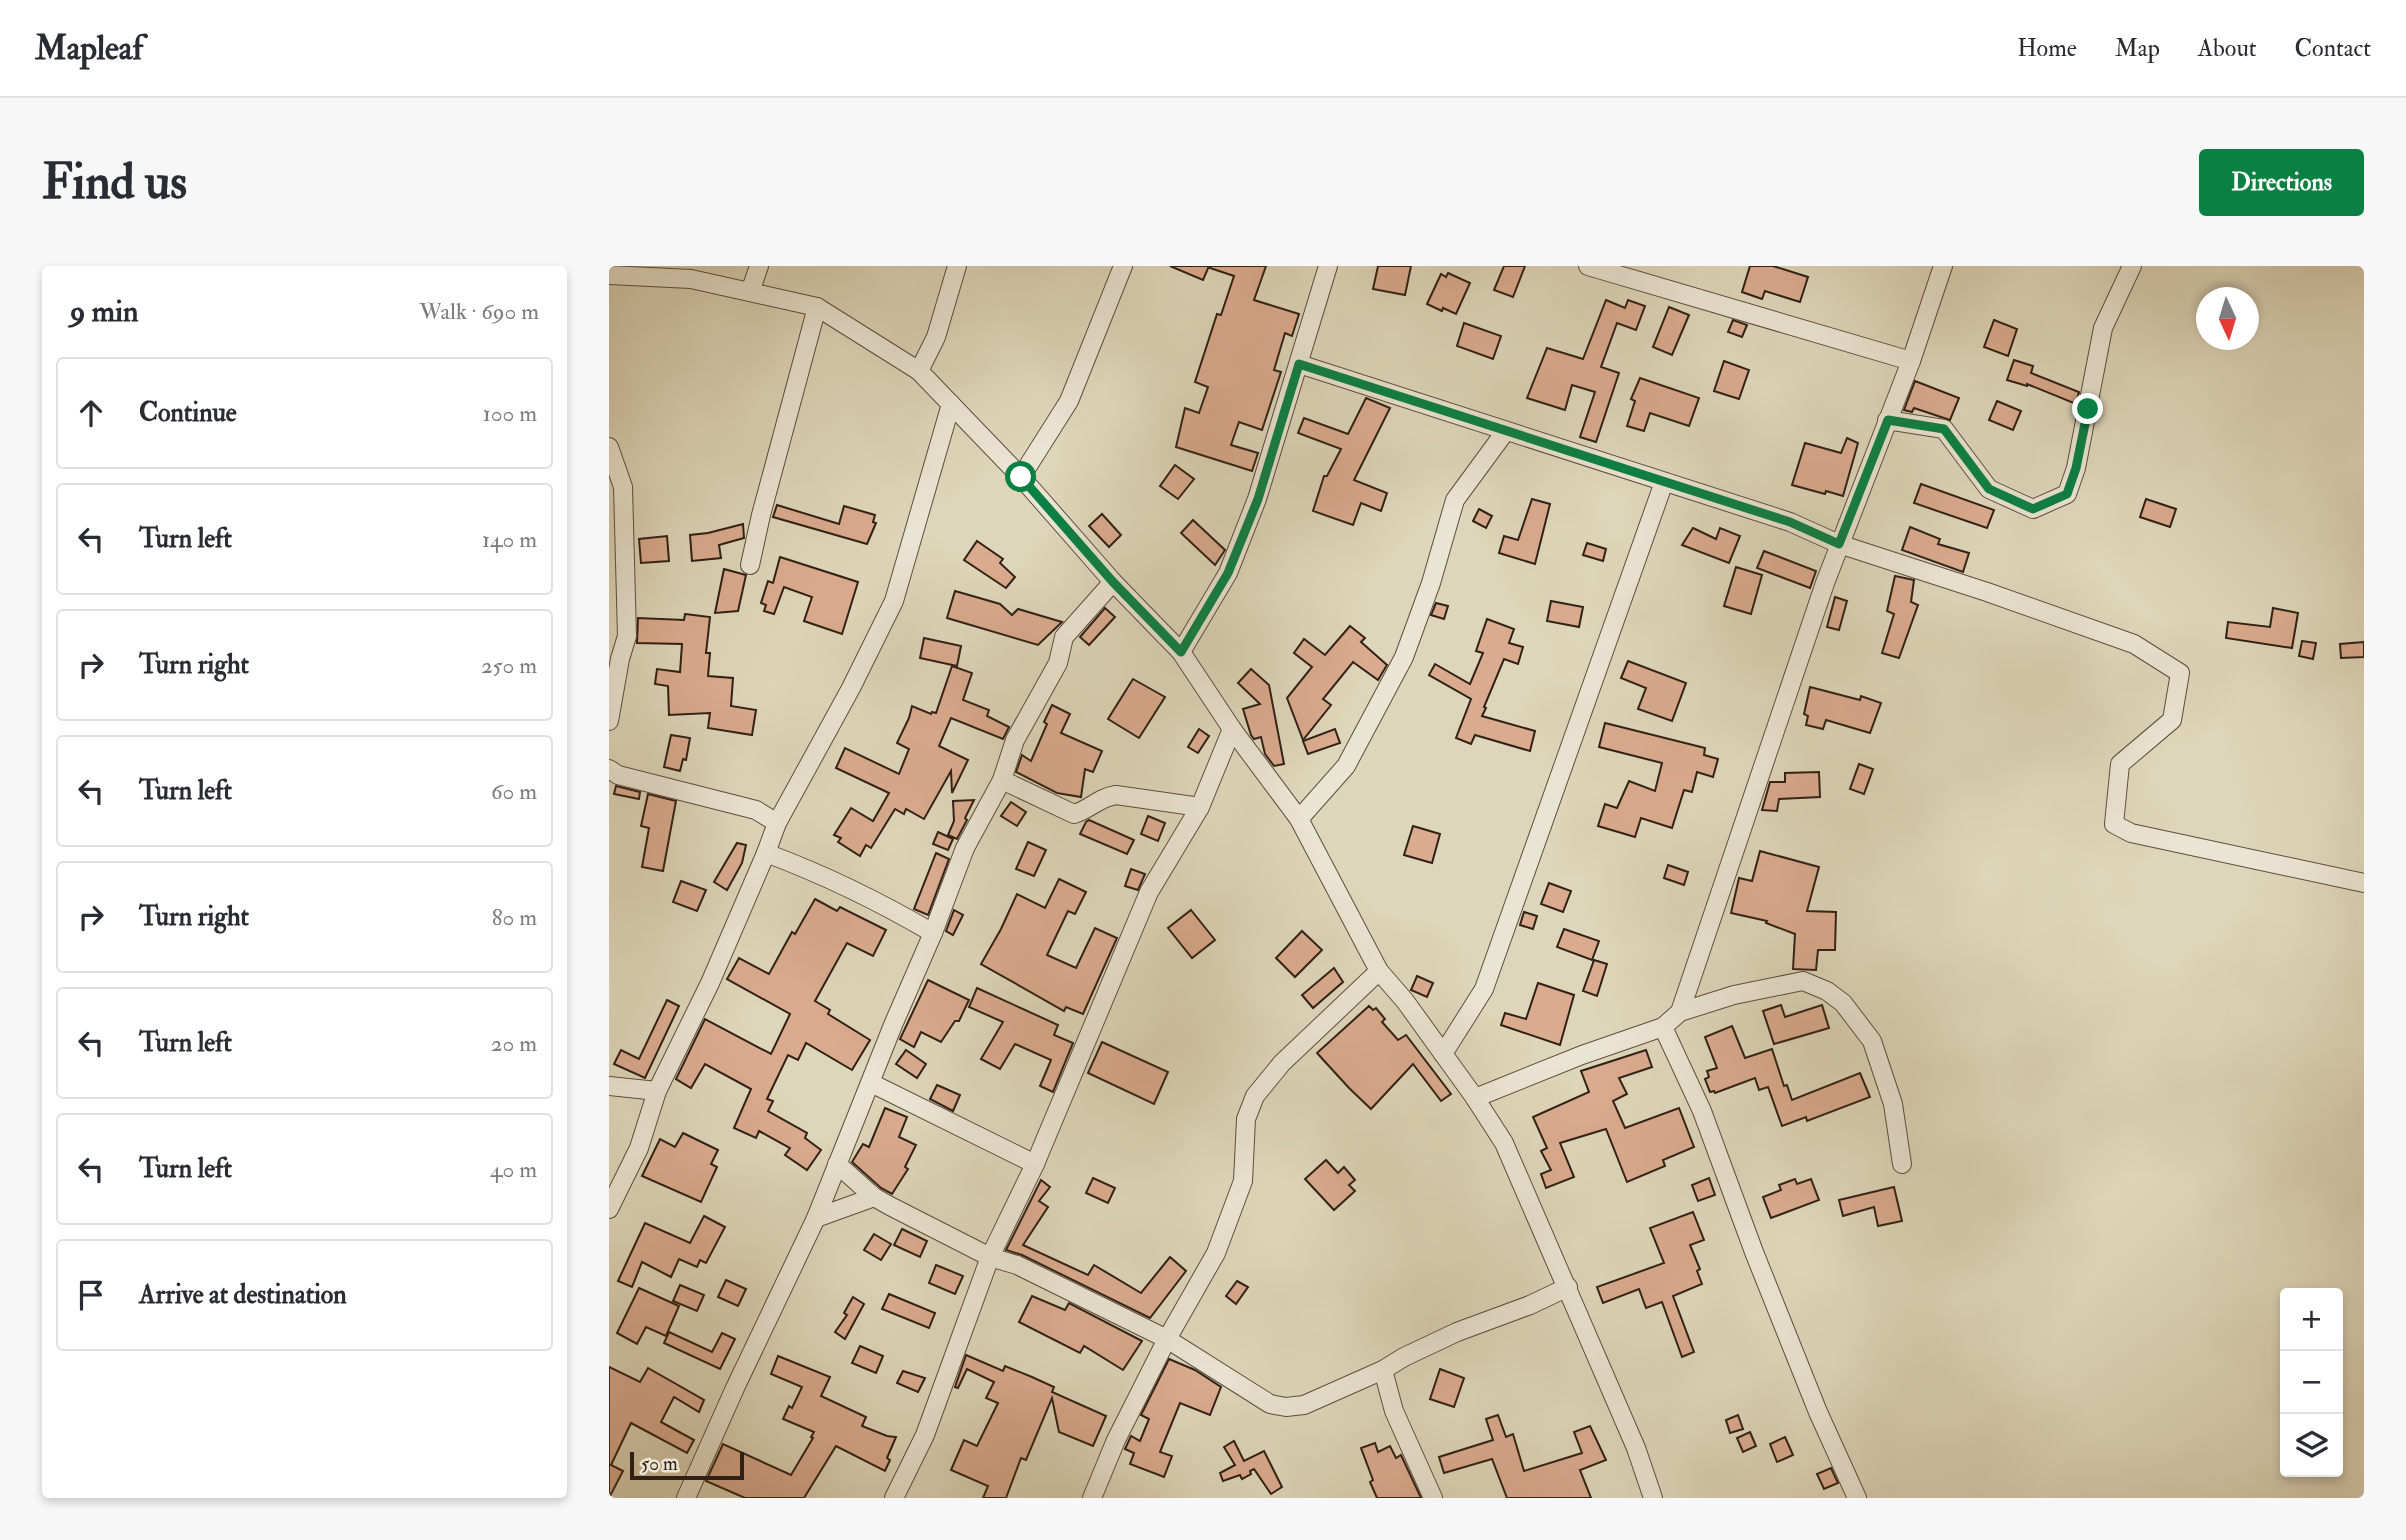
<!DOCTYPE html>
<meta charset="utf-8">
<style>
body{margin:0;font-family:"IM FELL Double Pica",serif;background:#f7f7f7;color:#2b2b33}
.controls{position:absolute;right:21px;bottom:21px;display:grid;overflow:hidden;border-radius:7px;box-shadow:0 4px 10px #0003}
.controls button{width:63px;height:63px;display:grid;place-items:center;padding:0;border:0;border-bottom:2px solid #e1e1e2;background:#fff;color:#2b2b33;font:35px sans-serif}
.compass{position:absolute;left:1587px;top:21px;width:63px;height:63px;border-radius:50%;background:#fff;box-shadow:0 4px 10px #0003;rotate:176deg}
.scale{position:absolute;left:21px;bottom:18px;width:114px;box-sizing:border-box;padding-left:7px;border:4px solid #312015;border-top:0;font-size:19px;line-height:24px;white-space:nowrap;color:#312015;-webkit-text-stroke:5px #eae4d2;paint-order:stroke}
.stop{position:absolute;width:21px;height:21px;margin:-16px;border:5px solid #0b8043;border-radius:50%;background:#fff}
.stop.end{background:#0b8043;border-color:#fff;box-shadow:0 2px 7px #0008}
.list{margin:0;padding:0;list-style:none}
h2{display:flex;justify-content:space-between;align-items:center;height:91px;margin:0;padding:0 28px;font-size:30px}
h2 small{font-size:23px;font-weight:400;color:#7c7c81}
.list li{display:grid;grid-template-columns:46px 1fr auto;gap:21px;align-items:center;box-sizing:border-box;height:112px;margin:0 14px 14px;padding:0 14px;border:2px solid #e1e1e2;border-radius:7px}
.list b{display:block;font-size:26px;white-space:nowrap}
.list em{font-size:23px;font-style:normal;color:#7c7c81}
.icon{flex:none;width:38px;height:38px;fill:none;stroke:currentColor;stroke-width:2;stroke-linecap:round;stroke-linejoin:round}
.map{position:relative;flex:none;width:1755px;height:1232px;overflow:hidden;border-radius:7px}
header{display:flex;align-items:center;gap:42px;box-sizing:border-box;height:98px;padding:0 35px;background:#fff;border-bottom:2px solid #e1e1e2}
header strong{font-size:33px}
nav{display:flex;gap:38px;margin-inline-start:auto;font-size:24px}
.intro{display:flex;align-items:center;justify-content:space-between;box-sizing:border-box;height:168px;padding:0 42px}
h1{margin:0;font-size:49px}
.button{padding:18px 32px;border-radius:7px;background:#0b8043;color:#fff;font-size:24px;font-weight:700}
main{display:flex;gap:42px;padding:0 42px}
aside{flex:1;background:#fff;border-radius:7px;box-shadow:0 4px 10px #0003}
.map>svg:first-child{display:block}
.building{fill:#daab8e;stroke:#312015;stroke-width:2}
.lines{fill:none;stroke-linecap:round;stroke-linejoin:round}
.street-casing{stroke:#5c4e3e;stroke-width:20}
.street{stroke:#eae4d2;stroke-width:18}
.route{stroke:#0b8043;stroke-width:9}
</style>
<header>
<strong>Mapleaf</strong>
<nav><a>Home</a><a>Map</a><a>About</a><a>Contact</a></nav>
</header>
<div class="intro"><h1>Find us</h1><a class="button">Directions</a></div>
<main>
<aside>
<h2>9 min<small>Walk · 690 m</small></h2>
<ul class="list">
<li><svg class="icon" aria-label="ahead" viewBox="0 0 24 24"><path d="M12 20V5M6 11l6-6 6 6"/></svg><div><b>Continue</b></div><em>100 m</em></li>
<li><svg class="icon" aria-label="left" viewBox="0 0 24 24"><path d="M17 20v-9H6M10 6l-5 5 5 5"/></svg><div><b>Turn left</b></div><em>140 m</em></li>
<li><svg class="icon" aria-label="right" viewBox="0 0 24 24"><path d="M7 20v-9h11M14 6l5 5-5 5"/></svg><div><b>Turn right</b></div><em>250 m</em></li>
<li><svg class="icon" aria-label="left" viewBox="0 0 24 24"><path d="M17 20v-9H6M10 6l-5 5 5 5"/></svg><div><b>Turn left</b></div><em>60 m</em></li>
<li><svg class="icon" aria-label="right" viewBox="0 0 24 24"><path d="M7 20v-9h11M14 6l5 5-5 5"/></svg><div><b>Turn right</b></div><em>80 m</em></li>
<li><svg class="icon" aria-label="left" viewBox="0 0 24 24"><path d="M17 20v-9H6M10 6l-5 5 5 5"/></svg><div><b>Turn left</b></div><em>20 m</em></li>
<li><svg class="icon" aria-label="left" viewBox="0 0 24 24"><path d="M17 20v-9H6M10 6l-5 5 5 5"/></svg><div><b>Turn left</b></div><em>40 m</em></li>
<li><svg class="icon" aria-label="arrive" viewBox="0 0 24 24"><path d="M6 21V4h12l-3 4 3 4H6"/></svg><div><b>Arrive at destination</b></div></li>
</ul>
</aside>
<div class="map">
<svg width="1755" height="1232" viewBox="0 0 1755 1232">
<rect width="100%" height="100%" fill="#ded6ba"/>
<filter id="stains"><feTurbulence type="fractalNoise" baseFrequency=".00286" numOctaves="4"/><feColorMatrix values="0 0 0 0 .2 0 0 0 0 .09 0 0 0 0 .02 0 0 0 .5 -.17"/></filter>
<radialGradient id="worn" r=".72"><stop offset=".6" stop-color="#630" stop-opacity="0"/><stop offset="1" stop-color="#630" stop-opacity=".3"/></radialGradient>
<!-- building -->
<g class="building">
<path d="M561,0h39l-6,14z"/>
<path d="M601,0h56l-12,34 45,14 -7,22 -7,-3 -11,37 7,2 -19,58 -23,-8 -8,23 27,8 -6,18 -76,-24 9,-39 14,5 9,-26 -13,-5 22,-68 4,1 13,-39 -24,-8z"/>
<path d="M769,0h33l-6,29 -32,-6z"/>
<path d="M895,0h21l-12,31 -19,-7z"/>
<path d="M1141,0h23l35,11 -8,25 -35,-11 -3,8 -20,-7z"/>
<path d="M839,7l22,10 -14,31 -13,-6 -1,3 -15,-7 14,-30 5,3z"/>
<path d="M997,34l19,8 3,-8 17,6 -9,24 -19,-7 -16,44 18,6 -23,69 -16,-5 15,-45 -23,-7 -7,25 -38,-12 20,-50 36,11z"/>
<path d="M1060,41l20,8 -17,40 -19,-8z"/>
<path d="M1124,54l14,5 -5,12 -14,-5z"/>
<path d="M1385,54l23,9 -9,27 -24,-9z"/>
<path d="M855,57l37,13 -8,23 -36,-13z"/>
<path d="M1405,94l19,6 -2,7 48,19 -3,12 -49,-20v2l-20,-6z"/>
<path d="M1115,95l25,9 -10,29 -25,-8z"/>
<path d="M1031,112l59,20 -10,28 -39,-13 -6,18 -17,-5 8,-25 -4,-2z"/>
<path d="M1306,115l44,17 -9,22 -36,-12 -2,4 -8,-2z"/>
<path d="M757,132l24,10 -36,72 33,13 -6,18 -20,-8 -8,22 -40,-14 11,-35h3l14,-27 -43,-16 6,-15 44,16z"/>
<path d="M1388,135l24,10 -8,19 -24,-10z"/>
<path d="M1238,172l11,5 -15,53 -17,-5 -1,3 -33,-9 13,-42 36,10z"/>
<path d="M566,199l19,14 -16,20 -18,-13z"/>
<path d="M1312,218l73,26 -7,18 -73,-25z"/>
<path d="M923,233l18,5 -15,60 -36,-11 5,-17 14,4z"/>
<path d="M1537,233l30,10 -6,18 -30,-10z"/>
<path d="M168,239l62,19 5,-18 31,9 -2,7 3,1 -9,21 -94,-27z"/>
<path d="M870,243l13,7 -6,12 -13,-7z"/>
<path d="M493,248l19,21 -12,12 -20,-21z"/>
<path d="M584,254l32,30 -10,15 -34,-32z"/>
<path d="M134,258l1,14 -25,7 2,13 -29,3 -2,-26 18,-2z"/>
<path d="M1301,261l30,12 -2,5 31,9 -6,19 -61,-22z"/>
<path d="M1084,262l23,11 4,-11 20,8 -11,27 -47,-18z"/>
<path d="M58,270l2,25 -28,2 -2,-24z"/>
<path d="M368,275l26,18 -3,4 15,14 -9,11 -42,-28z"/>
<path d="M978,277l19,6 -3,12 -20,-6z"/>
<path d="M1155,285l52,20 -6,17 -53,-20z"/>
<path d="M171,291l78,25 -16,52 -38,-13 8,-24 -28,-10 -10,27 -10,-3 2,-6 -5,-2 7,-22 5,2z"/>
<path d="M1127,301l26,8 -11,39 -27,-8z"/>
<path d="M115,303l22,6 -8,36 -23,2z"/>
<path d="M1286,310l19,4 -3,22 7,3 -19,53 -17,-5 12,-39 -7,-3z"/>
<path d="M346,325l45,13 12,11 6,-6 44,13 -24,23 -91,-27z"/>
<path d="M1226,331l12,4 -8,29 -12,-3z"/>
<path d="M942,335l32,6 -4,20 -32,-6z"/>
<path d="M827,337l12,3 -4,13 -13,-4z"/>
<path d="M496,342l10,9 -26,28 -9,-8z"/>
<path d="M1664,342l25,5 -6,35 -66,-10 2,-16 42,5z"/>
<path d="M76,348l25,3 -4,36h4l-2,23 25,2 -2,28 25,4 -4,25 -44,-7 2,-15 -41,2 -1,-29 -13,-2 2,-15 23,3 2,-28 -45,-1 1,-25 46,2z"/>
<path d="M878,353l27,10 -5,14 14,4 -5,17 -14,-5 -20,48 2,1 -4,8 53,15 -5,20 -55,-16 -4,9 -15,-6 15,-39 -42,-24 6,-11 35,20 13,-31 -7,-2z"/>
<path d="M741,360l15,12 -4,4 26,23 -9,15 -25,-18 -30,37 8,6 -28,35 -16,-42 25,-31 -18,-14 10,-14 21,16z"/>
<path d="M315,372l37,8 -4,20 -37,-8z"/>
<path d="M1693,375l14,2 -3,16 -14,-3z"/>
<path d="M1755,376v15l-23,1 -1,-14z"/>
<path d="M1019,395l58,22 -14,38 -34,-12 8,-21 -25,-10z"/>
<path d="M343,400l20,7 -9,27 26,10 -2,6 22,11 -6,12 -52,-21 -12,28 29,14 -16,33 -1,-22 -27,48 -18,-10 -2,5 -9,-5 -24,39 -5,-3 -6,11 -22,-14 3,-4 -7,-3 17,-27 22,13 16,-28 -53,-25 9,-20 54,26 10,-25 -12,-6 12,-25 3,-12 19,8 1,-2 4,1z"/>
<path d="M642,403l18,16 15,79 -10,2 -9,-12 -4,-17 -7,2 -3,-4 -8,-26 17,-5 -22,-21z"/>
<path d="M524,413l32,18 -26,41 -31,-19z"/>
<path d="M1201,421l50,13 1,-4 20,7 -11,30 -44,-13 -3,9 -17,-4 2,-9 -4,-2z"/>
<path d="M443,439l18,9 -9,19 41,18 -9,21 -8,-3 -4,28 -24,-4 -41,-21 6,-17 9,6 16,-37 -3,-2z"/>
<path d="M996,457l100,25 -1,7 14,4 -5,18 -16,-5 -5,20 -8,-2 -12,38 -31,-10 -6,19 -37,-11 7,-22 12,4 12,-27 26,10 7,-28 -63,-16z"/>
<path d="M590,463l10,7 -11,17 -10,-6z"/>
<path d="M726,463l5,14 -32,11 -5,-13z"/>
<path d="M62,469l19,3 -4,22 -3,-1 -3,12 -16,-4z"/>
<path d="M1250,498l14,5 -9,25 -14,-5z"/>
<path d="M1210,506l1,25 -41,2 -2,12 -15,-1 8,-28h15v-9z"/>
<path d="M7,520l24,6 -1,7 -25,-5z"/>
<path d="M39,528l28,7 -13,70 -21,-4 7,-39 -8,-2z"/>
<path d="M365,534l-9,18 2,2 -10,19 -9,-4 6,-14 -1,-20z"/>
<path d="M402,536l15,10 -9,14 -16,-10z"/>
<path d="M539,550l17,7 -7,18 -17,-7z"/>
<path d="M480,554l45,20 -7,14 -47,-20 6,-12z"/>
<path d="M804,560l27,8 -8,29 -28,-8z"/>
<path d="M329,566l15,7 -5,11 -15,-6z"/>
<path d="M419,576l18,8 -12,26 -18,-7z"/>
<path d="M128,577l9,2 -4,18 -15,27 -13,-8z"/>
<path d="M1151,585l59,16 -12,44 29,1 -1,38h-17l-2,20 -23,-1 2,-35 -29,-11 1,-2 -36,-8 8,-35 13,3z"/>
<path d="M327,587l13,6 -21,56 -14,-6z"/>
<path d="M1059,599l20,7 -4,13 -20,-7z"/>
<path d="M522,603l14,5 -7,16 -13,-4z"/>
<path d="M450,613l27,13 -11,22 -7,-3 -21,44 29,13 19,-40 22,10 -34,76 -17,-7 -2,4 -83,-47 20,-35 16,-35 28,14z"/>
<path d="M72,615l25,9 -9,21 -24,-9z"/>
<path d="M940,617l22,8 -8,21 -22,-8z"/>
<path d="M206,633l22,12 3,-4 46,23 -13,26 -26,-13 -32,58 15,9 -2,4 42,26 -18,30 -46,-27 -8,17 -10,-5 -21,44 6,2 -5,10 39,22 -2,5 16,12 -14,20 -22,-15 5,-7 -31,-17 -3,7 -22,-10 17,-39 -46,-25 -14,24 -15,-9 29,-60 66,35 19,-40 -63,-35 12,-21 30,16 23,-42 3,2z"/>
<path d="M345,644l9,5 -10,20 -7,-4z"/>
<path d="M582,644l24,30 -23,18 -24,-30z"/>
<path d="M915,646l13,4 -4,13 -13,-4z"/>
<path d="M955,663l35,12 -7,19 -35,-13z"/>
<path d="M693,665l20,19 -27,27 -19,-19z"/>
<path d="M985,694l13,4 -10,32 -14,-5z"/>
<path d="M725,702l9,14 -30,26 -11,-13z"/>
<path d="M808,710l16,7 -6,14 -16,-7z"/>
<path d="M319,714l41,20 -10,21h-4l-14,21 -20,-10 -7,15 -14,-8z"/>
<path d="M929,717l36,12 -14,50 -59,-20 4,-12 21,6z"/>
<path d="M368,722l81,37 -4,10 19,8 -20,49 -13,-6 11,-26 -36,-16 -15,25 -19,-10 22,-37 -34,-15z"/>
<path d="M58,734l12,6 -34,72 -31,-14 7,-14 18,9z"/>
<path d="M1172,739l4,12 37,-12 7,23 -55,16 -11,-33z"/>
<path d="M760,740l4,4 3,-2 9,11 -3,3 16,18 8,-5 45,59 -10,7 -28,-37 -42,45 -22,-21 -32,-35z"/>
<path d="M1123,760l13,32 27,-9 12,37 3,-1 5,15 68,-27 10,24 -63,24 -1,-4 -24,9 -14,-39 -9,3 -4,-12 -40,15 -1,-2 -4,1 -5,-13 4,-2 -2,-6 10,-3 -12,-31z"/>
<path d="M493,776l66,30 -14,32 -66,-31z"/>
<path d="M297,784l20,14 -9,14 -21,-14z"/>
<path d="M1037,784l6,17 -33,11 8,16 -14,7 12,27 54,-20 15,39 -31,13 2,6 -38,16 -21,-53 -46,14 14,34 -28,11 -5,-14 10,-4 -10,-19 6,-3 -14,-31 56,-25 -8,-21z"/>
<path d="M328,819l23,10 -7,16 -23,-12z"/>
<path d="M276,842l22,9 -8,20 17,8 -11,22 3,2 -16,25 -11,-6 -29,-26 11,-18 6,3z"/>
<path d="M74,867l35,17 -7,14 6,3 -16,35 -59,-26 18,-37 15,8z"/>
<path d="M717,894l12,13 6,-6 11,13 -6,5 6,6 -21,19 -29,-31z"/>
<path d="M484,912l22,10 -7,15 -22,-10z"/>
<path d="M1100,912l6,17 -17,6 -6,-16z"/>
<path d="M1186,913l2,5 14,-5 8,21 -48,18 -8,-21 18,-7 -2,-5z"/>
<path d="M432,914l9,7 -11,14 9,6 -25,38 65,30 6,-10 47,28 29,-36 16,14 -36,47 -128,-63 -16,-5z"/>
<path d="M1285,921l8,34 -24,5 -4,-19 -31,9 -4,-16z"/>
<path d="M1084,946l11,28 -14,5 10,24 -3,2 5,13 -29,12 21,56 -12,5 -20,-55 -16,6 -7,-19 -36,14 -6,-16 67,-24 -14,-35z"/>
<path d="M95,950l21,11 -19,36 -6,-3 -3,7 -18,-8 -8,18 -29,-15 -10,25 -14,-6 27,-58 45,20z"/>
<path d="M293,963l25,12 -7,16 -26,-12z"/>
<path d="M265,968l17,10 -10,16 -17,-10z"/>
<path d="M327,999l27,11 -8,18 -26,-11z"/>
<path d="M117,1014l20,9 -8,17 -20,-9z"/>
<path d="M628,1015l11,6 -12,17 -10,-8z"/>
<path d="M71,1019l24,10 -7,16 -24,-10z"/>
<path d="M30,1022l40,18 -13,30 -20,-9 -9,17 -20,-11z"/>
<path d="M280,1028l46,19 -6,15 -47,-19z"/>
<path d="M423,1030l33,14 4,-7 73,38 -19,29 -39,-24 -4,7 -61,-31z"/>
<path d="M244,1031l11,7 -19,35 -10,-7 12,-17 -3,-2z"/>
<path d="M60,1066l43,20 10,-19 13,6 -15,30 -56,-26z"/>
<path d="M251,1080l23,10 -7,17 -24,-10z"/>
<path d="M357,1089l37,16 2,-5 27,11 22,10 -2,5 54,24 -13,30 -34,-14 -7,-34 -26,62 -5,-2 -15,40h-23l5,-12 -37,-16 13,-30 13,6 21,-43 -12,-5 8,-16 -27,-13 -9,19 -3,-1z"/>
<path d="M169,1090l52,21 -9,19 45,21 -4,9 25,10 9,1 -9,21 3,2 -5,11 -49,-25 -32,52h-59l-39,-17 17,-37 68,31 22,-37 -2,-1 3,-5 -31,-13 6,-13 3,2 10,-21 -31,-13z"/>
<path d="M560,1093l26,11 26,17 -11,28 -30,-12 -20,49 12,4 -8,21 -34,-13 4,-11 -9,-4 6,-13 9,5 9,-22 -8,-4z"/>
<path d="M0,1101l31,15 8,-14 56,32 -5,12 -25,-15 -13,25 33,18 -7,13 -56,-30 -20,42 12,6 -14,27z"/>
<path d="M831,1103l24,9 -10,29 -24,-8z"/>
<path d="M294,1105l22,7 -7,14 -21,-9z"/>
<path d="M889,1149l8,22 7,-3 11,37 58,-18 -8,-21 16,-6 16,34 -26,10 11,28h-84l-15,-39 -48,14 -5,-16 54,-17 -7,-21z"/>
<path d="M1129,1149l5,14 -13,4 -4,-13z"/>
<path d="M1141,1166l6,14 -13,6 -6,-14z"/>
<path d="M1176,1171l8,18 -16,7 -7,-18z"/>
<path d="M625,1175l10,20 20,-10 18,36 -11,7 -17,-25 -4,2 1,3 -9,5 -2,-4 -17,6 -3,-8 15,-8 -11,-18z"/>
<path d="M766,1177l3,9 12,-6 6,12 5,-3 20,43h-44l-7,-16 3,-2 -12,-32z"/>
<path d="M1222,1202l7,15 -14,6 -7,-15z"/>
</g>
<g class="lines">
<defs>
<g id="street">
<path d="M979,0l323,95"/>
<path d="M0,9l82,4 126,28 102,64 102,106 92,105 68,70 51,77 67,90 80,152 26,30 70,97 29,45 132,305 17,50"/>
<path d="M141,26l9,-26"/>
<path d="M690,98l491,158 49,22 148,48 147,52 46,29 -8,47 -52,44 -6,60 17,9 233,50"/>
<path d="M310,105l17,-34 21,-71"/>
<path d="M1278,154l57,9 45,60 44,20 34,-15 9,-26 27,-140 29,-62"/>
<path d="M0,181l14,40 4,149 -7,23 -11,62"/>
<path d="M412,211l48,-76 54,-135"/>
<path d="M141,299l11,-50 56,-208"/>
<path d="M572,386l47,-79 29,-74 71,-233"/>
<path d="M0,503l9,6 138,35 21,13"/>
<path d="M393,514l72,34c17,-5 23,-16 42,-19l84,12"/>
<path d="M690,553l47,-53 58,-109 27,-74 24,-83 50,-68"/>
<path d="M157,587c59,22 114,49 167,80"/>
<path d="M1071,746l54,-17 69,-14 24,10 16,12 29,38 21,63 9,60"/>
<path d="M1054,761l39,84 52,141 64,160 39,86"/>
<path d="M834,788l41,-65 180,-507"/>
<path d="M262,817l164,81"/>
<path d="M0,820l48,5"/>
<path d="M866,832l107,-43 81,-28 17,-15 145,-429 86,-222 32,-95"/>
<path d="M228,898l37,33 16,9 100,51 27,8 150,74 103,65 16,3 18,-2 79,-35 21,-13 53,-25 73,-27 38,-18"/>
<path d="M0,943l30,-61 18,-57 53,-108 56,-130 11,-30 74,-135 43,-87 57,-197"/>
<path d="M207,952l58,-21"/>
<path d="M774,1104l11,41 39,87"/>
<path d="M77,1232l49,-110 81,-170 77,-193 40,-92 32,-85 37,-68 13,-40 43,-77 6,-26 49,-55"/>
<path d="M285,1232l31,-63 65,-178 45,-93 114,-272 51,-85 32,-78"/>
<path d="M483,1232l24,-58 51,-101 49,-86 27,-72 3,-62 9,-23 27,-33 97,-92"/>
</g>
</defs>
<!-- street casing -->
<use href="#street" class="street-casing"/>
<!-- street -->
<use href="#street" class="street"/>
</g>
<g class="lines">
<!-- route -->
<path class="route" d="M412,211l92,105 68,70 47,-79 30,-74 41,-135 491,158 49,22 49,-124 56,9 45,60 44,20 34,-15 9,-26 12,-59"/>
</g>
<rect width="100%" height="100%" filter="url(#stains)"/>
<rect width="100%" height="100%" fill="url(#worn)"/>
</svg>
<div class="controls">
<button>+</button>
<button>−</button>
<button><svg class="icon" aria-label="layers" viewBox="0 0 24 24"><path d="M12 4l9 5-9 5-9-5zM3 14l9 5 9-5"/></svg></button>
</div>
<svg class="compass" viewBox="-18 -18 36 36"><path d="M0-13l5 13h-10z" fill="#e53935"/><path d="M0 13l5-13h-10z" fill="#7c7c81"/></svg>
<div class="scale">50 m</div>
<div class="stop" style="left:412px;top:211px"></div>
<div class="stop end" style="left:1479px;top:143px"></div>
</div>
</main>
